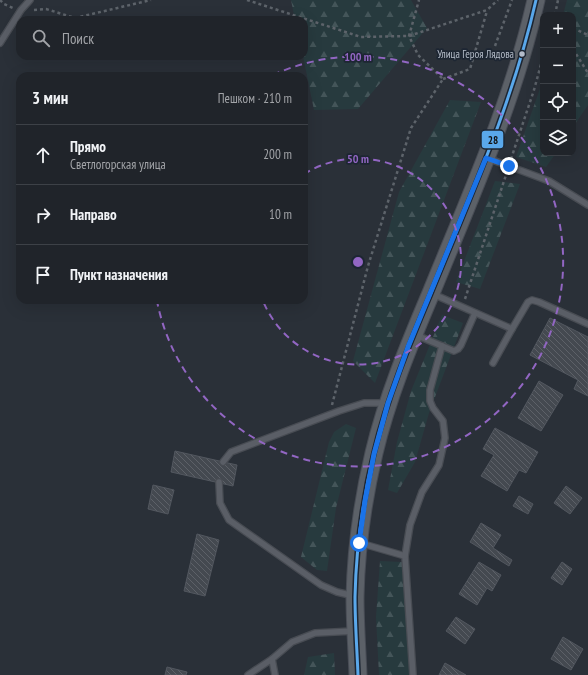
<!DOCTYPE html>
<html lang="ru">
<meta charset="utf-8">
<style>
body{margin:0;font-family:"PT Sans Narrow",sans-serif;background:#282c32;color:#f1f3f6}
.controls{position:absolute;right:12px;top:12px;display:grid;overflow:hidden;border-radius:8px;box-shadow:0 4px 16px #0002}
.controls button{width:36px;height:36px;display:grid;place-items:center;padding:0;border:0;border-bottom:1px solid #3d4147;background:#20242a;color:#f1f3f6;font:20px sans-serif}
.stop{position:absolute;width:12px;height:12px;margin:-9px;border:3px solid #1a73e8;border-radius:50%;background:#fff}
.stop.end{background:#1a73e8;border-color:#fff;box-shadow:0 1px 4px #0008}
.list{margin:0;padding:0;list-style:none}
h2{display:flex;justify-content:space-between;align-items:center;height:52px;margin:0;padding:0 16px;font-size:17px}
h2 small{font-size:13px;font-weight:400;color:#a2a4a8}
.list li{display:grid;grid-template-columns:26px 1fr auto;gap:12px;align-items:center;box-sizing:border-box;height:60px;padding:0 16px;border-top:1px solid #3d4147}
.list b{display:block;font-size:15px;white-space:nowrap}
.list p{margin:0;font-size:13px;white-space:nowrap;color:#a2a4a8}
.list em{font-size:13px;font-style:normal;color:#a2a4a8}
.icon{flex:none;width:22px;height:22px;fill:none;stroke:currentColor;stroke-width:2;stroke-linecap:round;stroke-linejoin:round}
.map{position:relative;flex:none;width:588px;height:675px;overflow:hidden}
.search{position:absolute;background:#20242a;box-shadow:0 4px 16px #0002;left:16px;top:16px;width:292px;height:44px;display:flex;align-items:center;gap:10px;box-sizing:border-box;padding:0 14px;border-radius:12px;color:#a2a4a8;font-size:15px}
.panel{position:absolute;background:#20242a;box-shadow:0 4px 16px #0002;left:16px;top:72px;width:292px;height:232px;border-radius:12px}
.map>svg:first-child{display:block}
.forest{fill:url(#forest-firs)}
.building{fill:url(#building-back-hatch);stroke:#52575f}
.lines{fill:none;stroke-linecap:round;stroke-linejoin:round}
.lane-casing{stroke:#484c53;stroke-width:8}
.primary-casing{stroke:#484c55;stroke-width:19}
.path{stroke:#5d636a;stroke-width:2.5;stroke-dasharray:3 3;stroke-linecap:butt}
.lane{stroke:#5a5e66;stroke-width:5.5}
.primary{stroke:#5c6168;stroke-width:17}
.bus-1-casing{stroke:#1d2633;stroke-width:6}
.bus-1{stroke:#5aa8eb;stroke-width:3}
.route{stroke:#1a73e8;stroke-width:5}
.ring{fill:none;stroke:#9266c3;stroke-width:2;stroke-dasharray:7 5}
.bus-dot{fill:#b4bcc9;stroke:#1d2633;stroke-width:1.5}
.labels{text-anchor:middle;dominant-baseline:central;stroke-width:3.5;stroke-linejoin:round;paint-order:stroke}
.bus-label{font-size:11px;fill:#b4bcc9;stroke:#1d2633;text-anchor:end}
.centre{fill:#9266c3;stroke:#1d2633;stroke-width:2}
.ring-label{font-size:12px;text-anchor:middle;font-weight:bold;fill:#9266c3;stroke:#1d2633;stroke-width:3.5;stroke-linejoin:round;paint-order:stroke}
.line-badge{stroke:#1d2633;stroke-width:1.5}
.pale-badge-label{font-size:11px;text-anchor:middle;font-weight:bold;fill:#111}
</style>
<div class="map">
<svg width="588" height="675" viewBox="0 0 588 675">
<defs>
<pattern id="forest-firs" width="22" height="20" patternUnits="userSpaceOnUse"><rect width="22" height="20" fill="#273a3e"/><path d="M5 1l3.5 6h-7zM16 11l3.5 6h-7z" fill="#445559"/></pattern>
<pattern id="building-back-hatch" width="6" height="6" patternUnits="userSpaceOnUse"><rect width="6" height="6" fill="#444950"/><path d="M-1 5l2 2M0 0l6 6M5-1l2 2" fill="none" stroke="#5d6168"/></pattern>
</defs>
<rect width="100%" height="100%" fill="#2a3038"/>
<!-- forest -->
<g class="forest">
<path d="M291,0h120l16,28 -69,81 -44,1 -11,-54h1v-36h-9z"/>
<path d="M567,0h21v105l-15,22v-112h-10z"/>
<path d="M543,80v73h13l-10,14 -30,-10z"/>
<path d="M450,100l31,2 -106,281 -22,-22 46,-169z"/>
<path d="M495,181l25,3 -40,105 -24,-7z"/>
<path d="M442,315l21,8 -34,90 -14,49 -18,31 -9,-3 9,-48 14,-51z"/>
<path d="M346,424l10,4 -20,80 -9,63 -10,-1 -16,-13 28,-115 5,-10z"/>
<path d="M380,561l22,1 9,113h-32l-3,-58z"/>
<path d="M334,653l1,22h-31l4,-18z"/>
</g>
<!-- building -->
<g class="building">
<path d="M550,318l38,19v59l-14,-7 4,-9 -48,-25z"/>
<path d="M539,381l24,14 -22,36 -23,-13z"/>
<path d="M495,428l43,24 -12,21 -7,-3 -12,21 -26,-15 13,-21 -11,-6z"/>
<path d="M175,451l62,14 -4,21 -62,-14z"/>
<path d="M153,485l21,5 -6,24 -20,-5z"/>
<path d="M566,486l16,12 -12,16 -16,-11z"/>
<path d="M519,496l14,8 -5,10 -15,-8z"/>
<path d="M481,523l20,12 -8,13 19,12 -3,6 -39,-24z"/>
<path d="M197,534l22,6 -14,56 -21,-5z"/>
<path d="M479,562l22,13 -9,16 -5,-3 -10,17 -18,-11z"/>
<path d="M562,562l10,7 -10,16 -11,-7z"/>
<path d="M456,617l19,12 -10,15 -19,-13z"/>
<path d="M563,637l20,12 -12,21 -20,-11z"/>
<path d="M445,663l21,12h-27z"/>
<path d="M167,667l20,5 -1,3h-21z"/>
</g>
<g class="lines">
<defs>
<g id="lane">
<path d="M0,43l21,-33 9,-10"/>
<path d="M487,158l62,23 39,24"/>
<path d="M433,294l79,35 16,-27 4,-2 7,2 49,22"/>
<path d="M416,335l38,16 4,-2 3,-4 14,-32"/>
<path d="M493,363l19,-34"/>
<path d="M223,462l8,-10 108,-41 25,-8h22"/>
<path d="M219,482l1,21 9,17 92,65 16,7 17,4"/>
<path d="M360,543l45,13 8,119"/>
<path d="M405,556l5,-31 12,-33 17,-27 6,-27 -2,-17 -10,-13 -3,-7v-11l12,-44"/>
<path d="M248,675l24,-16"/>
<path d="M275,675l-3,-16 20,-17 23,-9 39,-2"/>
</g>
<path id="primary" d="M358,675c-1,-26 -3,-52 -3,-78 1,-47 8,-98 19,-144 13,-55 35,-108 57,-160 39,-96 82,-191 105,-293"/>
</defs>
<!-- lane casing -->
<use href="#lane" class="lane-casing"/>
<!-- primary casing -->
<use href="#primary" class="primary-casing"/>
<!-- path -->
<g class="path">
<path d="M0,0l4,4 9,4"/>
<path d="M247,0l114,37 48,-1 78,-26 11,-10"/>
<path d="M34,10l12,-1 29,9 76,-18"/>
<path d="M555,15l3,-15"/>
<path d="M573,28l15,7"/>
<path d="M495,46l17,-46"/>
<path d="M573,49l15,24"/>
<path d="M443,79l27,-10 17,-58"/>
<path d="M511,159l23,-69 9,-33"/>
<path d="M465,299l41,-124"/>
<path d="M332,405l36,-139 43,-138 32,-49 -25,-24 -9,-19 10,-36"/>
</g>
<!-- lane -->
<use href="#lane" class="lane"/>
<!-- primary -->
<use href="#primary" class="primary"/>
<defs>
<path id="bus-1" d="M358,675c-1,-26 -3,-52 -3,-78 1,-47 8,-98 19,-144 13,-55 35,-108 57,-160 39,-96 82,-191 105,-293"/>
</defs>
<!-- bus-1 casing -->
<use href="#bus-1" class="bus-1-casing"/>
<!-- bus-1 -->
<use href="#bus-1" class="bus-1"/>
</g>
<g class="lines">
<!-- route -->
<path class="route" d="M359,543l6,-42 9,-47 14,-51 20,-56 78,-189 23,8"/>
</g>
<!-- distance rings -->
<g class="ring">
<path d="M304 174A103 103 0 1 1 263 301"/>
<path d="M273 75A205 205 0 1 1 157 301"/>
</g>
<!-- markers -->
<circle class="bus-dot" cx="522" cy="54" r="3.5"/>
<g class="labels">
<!-- bus labels -->
<g class="bus-label">
<text x="514" y="54">Улица Героя Лядова</text>
</g>
</g>
<circle cx="358" cy="262" r="6" class="centre"/>
<g class="ring-label">
<text x="358" y="61">100 m</text>
<text x="358" y="163">50 m</text>
</g>
<rect class="line-badge" x="481" y="130" width="23" height="19" rx="4" fill="#5aa8eb"/>
<g class="pale-badge-label">
<text x="493" y="144">28</text>
</g>
</svg>
<div class="controls">
<button>+</button>
<button>−</button>
<button><svg class="icon" aria-label="locate" viewBox="0 0 24 24"><circle cx="12" cy="12" r="6"/><path d="M12 2v4M12 18v4M2 12h4M18 12h4"/></svg></button>
<button><svg class="icon" aria-label="layers" viewBox="0 0 24 24"><path d="M12 4l9 5-9 5-9-5zM3 14l9 5 9-5"/></svg></button>
</div>
<div class="stop" style="left:359px;top:543px"></div>
<div class="stop end" style="left:509px;top:166px"></div>
<div class="search"><svg class="icon" aria-label="search" viewBox="0 0 24 24"><circle cx="10" cy="10" r="6"/><path d="M15 15l6 6"/></svg>Поиск</div>
<section class="panel">
<h2>3 мин<small>Пешком · 210 m</small></h2>
<ul class="list">
<li><svg class="icon" aria-label="ahead" viewBox="0 0 24 24"><path d="M12 20V5M6 11l6-6 6 6"/></svg><div><b>Прямо</b><p>Светлогорская улица</p></div><em>200 m</em></li>
<li><svg class="icon" aria-label="right" viewBox="0 0 24 24"><path d="M7 20v-9h11M14 6l5 5-5 5"/></svg><div><b>Направо</b></div><em>10 m</em></li>
<li><svg class="icon" aria-label="arrive" viewBox="0 0 24 24"><path d="M6 21V4h12l-3 4 3 4H6"/></svg><div><b>Пункт назначения</b></div></li>
</ul>
</section>
</div>
